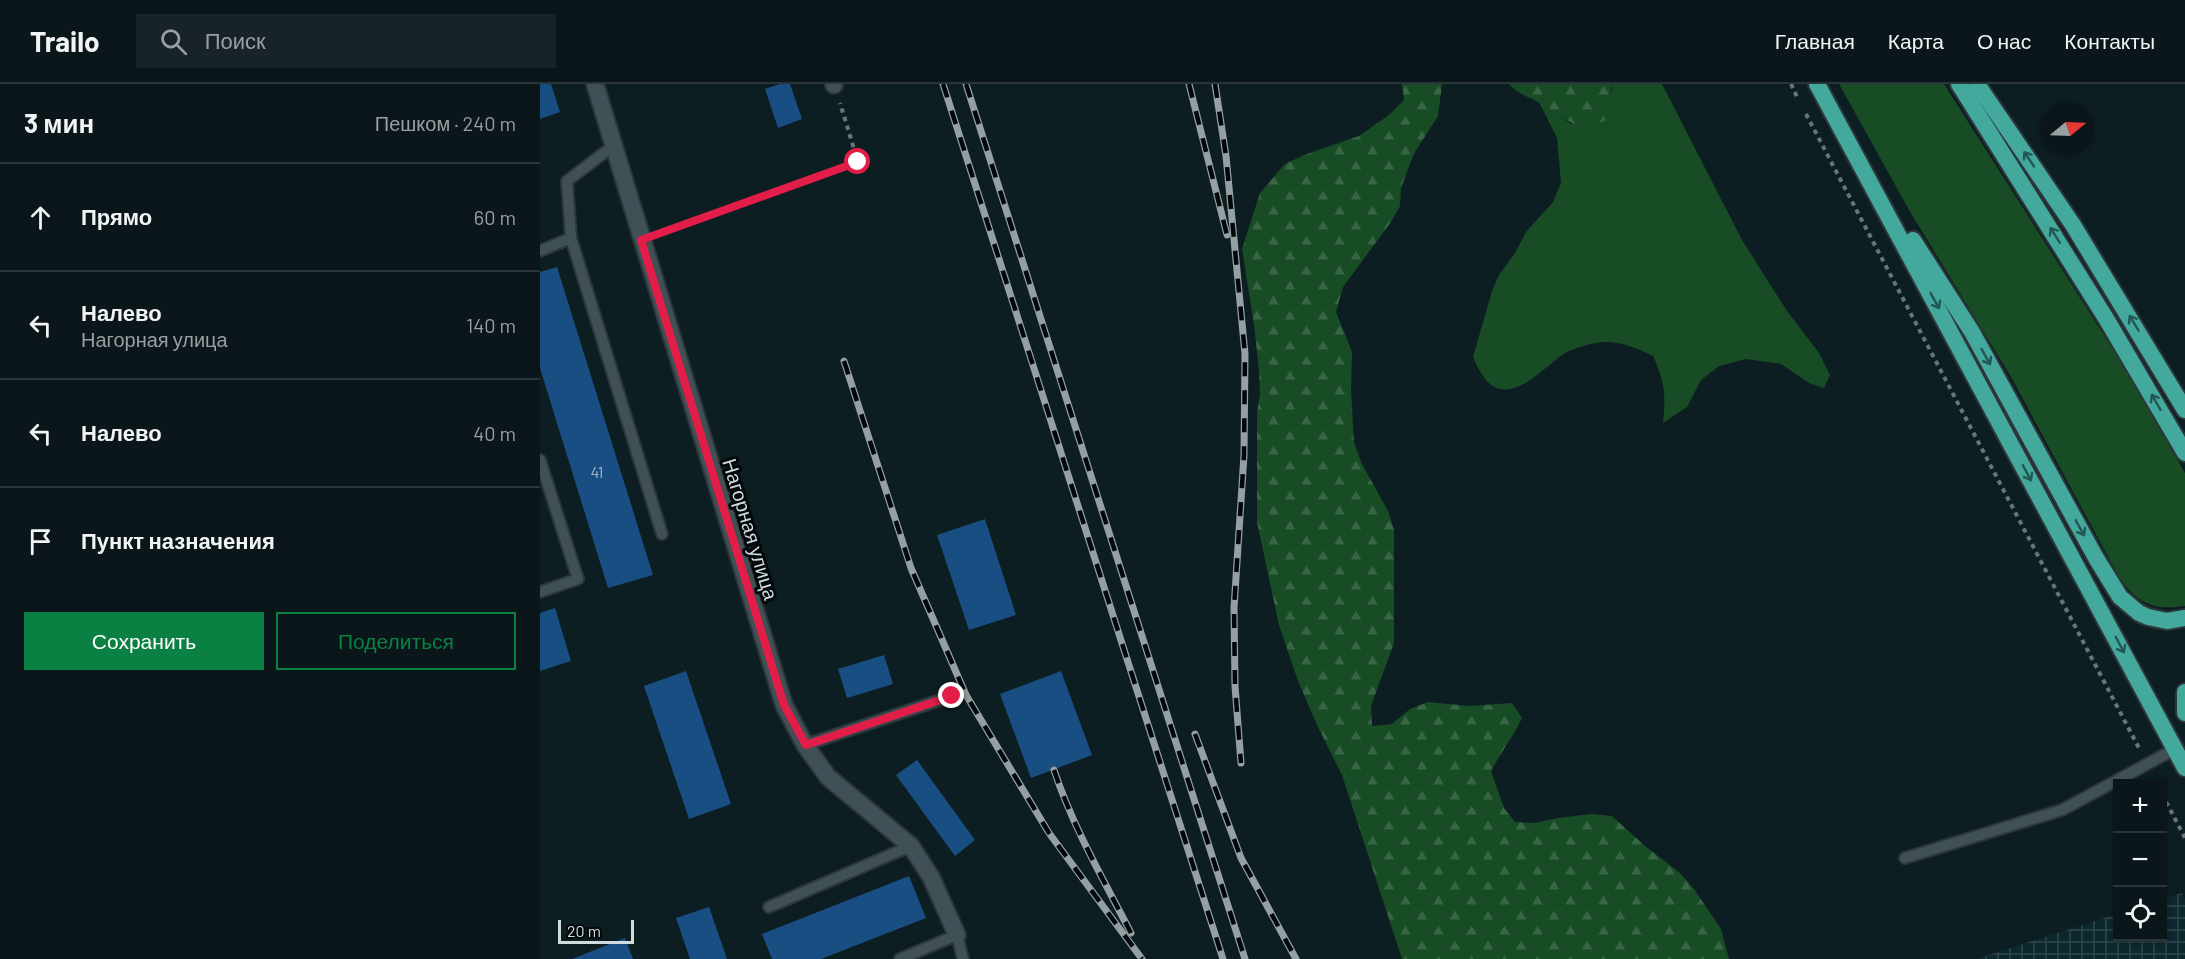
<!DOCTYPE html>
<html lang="ru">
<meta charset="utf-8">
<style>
body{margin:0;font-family:Barlow,sans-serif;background:#182327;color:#f1f3f6}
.controls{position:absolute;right:18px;bottom:18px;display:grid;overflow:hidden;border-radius:0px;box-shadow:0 2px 4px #0004}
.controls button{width:54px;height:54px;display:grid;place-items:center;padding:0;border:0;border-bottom:2px solid #2a3539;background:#0a161a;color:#f1f3f6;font:30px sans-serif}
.compass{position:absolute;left:1501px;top:18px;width:54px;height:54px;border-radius:50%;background:#0a161a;box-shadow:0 2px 4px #0004;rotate:71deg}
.scale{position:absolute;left:18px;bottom:15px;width:76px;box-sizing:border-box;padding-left:6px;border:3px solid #d1dbde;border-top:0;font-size:16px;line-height:21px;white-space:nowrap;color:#d1dbde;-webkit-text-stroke:4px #020709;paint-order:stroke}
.stop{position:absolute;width:18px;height:18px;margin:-14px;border:4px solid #e11d48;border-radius:50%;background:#fff}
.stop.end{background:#e11d48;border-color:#fff;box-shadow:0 2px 6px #0008}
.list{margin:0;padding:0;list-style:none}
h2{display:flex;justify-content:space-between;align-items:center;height:78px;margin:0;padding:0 24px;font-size:26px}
h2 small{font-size:20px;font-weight:400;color:#999fa2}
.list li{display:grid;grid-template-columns:39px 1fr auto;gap:18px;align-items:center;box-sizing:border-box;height:108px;padding:0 24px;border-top:2px solid #2a3539}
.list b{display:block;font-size:22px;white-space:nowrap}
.list p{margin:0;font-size:20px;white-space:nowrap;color:#999fa2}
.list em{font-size:20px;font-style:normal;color:#999fa2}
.actions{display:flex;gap:12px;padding:18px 24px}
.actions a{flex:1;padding:14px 0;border:2px solid #0b8043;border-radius:0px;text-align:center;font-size:21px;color:#0b8043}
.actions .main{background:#0b8043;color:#fff}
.icon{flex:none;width:33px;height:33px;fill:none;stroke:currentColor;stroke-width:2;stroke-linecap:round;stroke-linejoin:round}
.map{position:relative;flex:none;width:1645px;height:875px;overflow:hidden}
header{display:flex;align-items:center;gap:36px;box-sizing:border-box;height:84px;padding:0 30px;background:#0a161a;border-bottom:2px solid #2a3539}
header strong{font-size:28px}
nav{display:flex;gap:33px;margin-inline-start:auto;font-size:21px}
.search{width:420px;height:54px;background:#182327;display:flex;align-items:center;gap:15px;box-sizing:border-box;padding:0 21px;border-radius:0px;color:#999fa2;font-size:22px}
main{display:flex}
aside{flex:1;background:#0a161a}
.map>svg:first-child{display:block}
.industrial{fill:url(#industrial-grid)}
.grass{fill:#174c25}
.forest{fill:url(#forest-firs)}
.building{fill:#194e82}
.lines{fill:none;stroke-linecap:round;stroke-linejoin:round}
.service-casing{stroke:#2e363a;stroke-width:14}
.minor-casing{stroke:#2e363a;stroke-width:20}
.trunk-casing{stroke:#2e363a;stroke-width:20}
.path{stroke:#687579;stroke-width:4;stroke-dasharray:4.5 4.5;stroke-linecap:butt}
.service{stroke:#3f5156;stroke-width:10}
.minor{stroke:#3f5156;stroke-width:16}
.trunk{stroke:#43a99d;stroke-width:16}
.rail-casing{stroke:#94a0a3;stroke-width:7}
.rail{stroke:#020709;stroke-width:4.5;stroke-dasharray:14;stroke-linecap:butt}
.oneway{stroke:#225853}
.route{stroke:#e11d48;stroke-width:8}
.labels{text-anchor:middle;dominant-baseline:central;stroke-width:6;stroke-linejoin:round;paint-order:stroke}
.number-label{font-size:16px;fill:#a3b8c7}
.street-label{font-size:20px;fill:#d1dbde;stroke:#020709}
</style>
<header>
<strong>Trailo</strong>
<div class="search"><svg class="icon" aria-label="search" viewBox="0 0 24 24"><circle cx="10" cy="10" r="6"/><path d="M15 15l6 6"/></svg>Поиск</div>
<nav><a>Главная</a><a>Карта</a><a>О нас</a><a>Контакты</a></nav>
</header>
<main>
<aside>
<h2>3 мин<small>Пешком · 240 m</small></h2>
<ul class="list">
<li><svg class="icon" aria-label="ahead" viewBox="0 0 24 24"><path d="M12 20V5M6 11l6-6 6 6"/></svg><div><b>Прямо</b></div><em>60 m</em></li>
<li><svg class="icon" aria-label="left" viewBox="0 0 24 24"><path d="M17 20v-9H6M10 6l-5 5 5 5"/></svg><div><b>Налево</b><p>Нагорная улица</p></div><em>140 m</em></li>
<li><svg class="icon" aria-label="left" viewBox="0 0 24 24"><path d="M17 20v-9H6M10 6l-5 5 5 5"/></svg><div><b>Налево</b></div><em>40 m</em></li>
<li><svg class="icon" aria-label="arrive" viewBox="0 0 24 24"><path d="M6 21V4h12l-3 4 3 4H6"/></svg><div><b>Пункт назначения</b></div></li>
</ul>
<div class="actions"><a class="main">Сохранить</a><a>Поделиться</a></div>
</aside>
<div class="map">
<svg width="1645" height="875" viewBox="0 0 1645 875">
<defs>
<pattern id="industrial-grid" width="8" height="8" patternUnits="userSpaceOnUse" patternTransform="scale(1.5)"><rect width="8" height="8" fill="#0d272e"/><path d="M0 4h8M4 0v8" fill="none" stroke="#2f464c"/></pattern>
<pattern id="forest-firs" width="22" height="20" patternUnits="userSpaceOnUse" patternTransform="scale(1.5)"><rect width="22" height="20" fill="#174c25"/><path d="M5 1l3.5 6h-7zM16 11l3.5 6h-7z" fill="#386544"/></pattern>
</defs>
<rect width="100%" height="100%" fill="#0d1e22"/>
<!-- industrial -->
<path class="industrial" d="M1642,809l3,7v59h-209l141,-45 1,22h44l1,-37z"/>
<!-- grass -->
<g class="grass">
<path d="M1071,0h51l80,156 45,71 32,42 11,22 -6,13 -15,-5 -28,-19 -35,-5 -27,7 -18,14 -14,27 -24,16c3,-28 2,-41 -10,-67 -20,-10 -39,-18 -62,-12 -8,2 -19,5 -26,9 -19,12 -51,51 -75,31 -8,-7 -13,-18 -17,-27l19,-66 7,-16 16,-22 11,-21 27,-30 8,-19 -4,-45 -18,-36 32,22 41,-33z"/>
<path d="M1299,0h105l177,278 64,111v133c-32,5 -48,-3 -66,-29l-108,-200 -102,-167z"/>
</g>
<!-- forest -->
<g class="forest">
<path d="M862,0h40l-4,32 -23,36 -8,19 -6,18 -1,17 -9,16 -48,65 -7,25 16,40 -1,38 3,53 8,21 26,47 6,18v114l-23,63 1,20 20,-2 18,-15 18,-7 41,4 43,-3 10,15c-9,19 -21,34 -31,53l13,37 11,14 20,1 23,-5 33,-4 21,2 33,30 35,27 14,16 27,40 8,30h-327l-60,-184 -25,-50 -19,-44 -19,-56 -22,-103v-110l3,-17 -1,-25 -5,-45 -12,-76 18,-56 25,-29 19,-9 55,-19 30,-21 15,-15z"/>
<path d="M969,0h102v34c-34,16 -42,3 -70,-14 -14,-9 -19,-7 -32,-20z"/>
</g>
<!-- building -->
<g class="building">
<path d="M0,0h11l9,28 -20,7z"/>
<path d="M240,0h10l12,35 -24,9 -13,-39z"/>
<path d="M17,183l96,308 -45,13 -68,-220v-96z"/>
<path d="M445,435l31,96 -47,15 -32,-95z"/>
<path d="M15,524l16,53 -31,10v-58z"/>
<path d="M344,571l9,29 -46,14 -9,-29z"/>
<path d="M146,587l45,133 -42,15 -45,-133z"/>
<path d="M521,587l31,84 -61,23 -31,-84z"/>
<path d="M377,676l58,80 -20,16 -59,-81z"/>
<path d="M369,792l17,42 -105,41h-49l-10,-25z"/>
<path d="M169,823l18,52h-37l-14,-41z"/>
<path d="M85,854l8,21h-61z"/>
</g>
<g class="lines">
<defs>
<g id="service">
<path d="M31,154l-4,-57 46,-35"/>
<path d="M0,167l31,-13 91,296"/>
<path d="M0,376l38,119 -38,13"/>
<path d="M265,661l147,-49"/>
<path d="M1365,774l157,-48 113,-61"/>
<path d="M229,823l142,-61"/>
<path d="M360,875l57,-24 6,24"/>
</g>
<g id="minor">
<path d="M55,0l189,621 21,40 23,32 83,69 20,31 26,58"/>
<path d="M294,0v1"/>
</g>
<g id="trunk">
<path d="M1277,0l368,684"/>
<path d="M1419,0l148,236 78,133"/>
<path d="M1437,0l96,141 112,185"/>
<path d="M1373,156l59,92 124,226 24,39 19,16 9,4 19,4 18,-3"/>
<path d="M1645,608v21"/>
</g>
</defs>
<!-- service casing -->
<use href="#service" class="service-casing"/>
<!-- minor casing -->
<use href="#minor" class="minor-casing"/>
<!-- trunk casing -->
<use href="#trunk" class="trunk-casing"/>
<!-- path -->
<g class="path">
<path d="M1251,0l6,13"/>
<path d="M1266,30l334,636"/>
<path d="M121,149l197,-71 -18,-59"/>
<path d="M1622,710l23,44"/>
</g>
<!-- service -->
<use href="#service" class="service"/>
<!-- minor -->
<use href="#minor" class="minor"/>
<!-- trunk -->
<use href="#trunk" class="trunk"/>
<defs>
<g id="rail">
<path d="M403,0l280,875"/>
<path d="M426,0l279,875"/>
<path d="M649,0l38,151"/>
<path d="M675,0l11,72 19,198 -1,101 -10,153 1,78 6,77"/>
<path d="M304,277l67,207 55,127 83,138 93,126"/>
<path d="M655,650l46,124 55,101"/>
<path d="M514,686c19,57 49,109 77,163"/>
</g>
</defs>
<!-- rail casing -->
<use href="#rail" class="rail-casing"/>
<!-- rail -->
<use href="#rail" class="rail"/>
</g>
<!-- one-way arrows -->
<defs><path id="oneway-shaft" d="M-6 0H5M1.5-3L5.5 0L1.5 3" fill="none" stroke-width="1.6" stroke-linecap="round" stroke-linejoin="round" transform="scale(1.5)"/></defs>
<g class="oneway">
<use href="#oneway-shaft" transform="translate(1489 75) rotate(-124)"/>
<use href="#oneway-shaft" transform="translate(1515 151) rotate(-122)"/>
<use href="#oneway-shaft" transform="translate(1395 217) rotate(61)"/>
<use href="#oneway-shaft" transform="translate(1594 239) rotate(-121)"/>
<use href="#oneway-shaft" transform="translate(1446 273) rotate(61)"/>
<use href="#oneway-shaft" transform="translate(1616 318) rotate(-120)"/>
<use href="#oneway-shaft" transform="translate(1487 389) rotate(62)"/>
<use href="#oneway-shaft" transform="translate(1540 444) rotate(61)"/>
<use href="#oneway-shaft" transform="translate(1580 561) rotate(62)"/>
</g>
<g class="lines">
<!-- route -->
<path class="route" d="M318,78l-217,78 143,465 22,40 146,-49"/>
</g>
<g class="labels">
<!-- number labels -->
<g class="number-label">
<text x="57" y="387">41</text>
</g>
<!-- street labels -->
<g class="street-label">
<text transform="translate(211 445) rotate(73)">Нагорная улица</text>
</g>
</g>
</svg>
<div class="controls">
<button>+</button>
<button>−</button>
<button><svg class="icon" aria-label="locate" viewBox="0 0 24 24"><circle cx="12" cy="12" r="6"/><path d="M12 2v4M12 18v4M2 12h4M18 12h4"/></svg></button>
</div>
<svg class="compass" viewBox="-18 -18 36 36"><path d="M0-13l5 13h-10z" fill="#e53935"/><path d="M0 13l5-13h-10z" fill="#999fa2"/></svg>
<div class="scale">20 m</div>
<div class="stop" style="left:318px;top:78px"></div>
<div class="stop end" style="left:412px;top:612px"></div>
</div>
</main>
